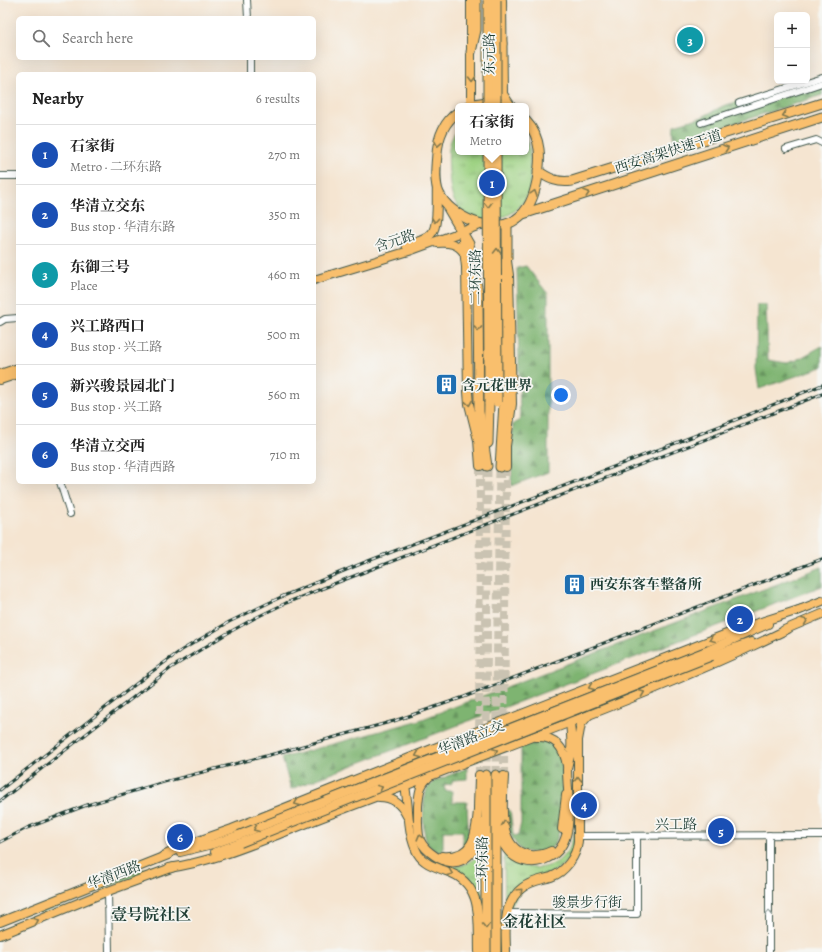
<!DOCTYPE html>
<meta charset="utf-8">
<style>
body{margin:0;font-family:Alegreya,"Noto Serif SC",serif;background:#f2f2f2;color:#222}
.controls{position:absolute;right:12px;top:12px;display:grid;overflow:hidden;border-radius:6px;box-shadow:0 4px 16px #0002}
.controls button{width:36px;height:36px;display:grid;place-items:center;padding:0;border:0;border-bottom:1px solid #e0e0e0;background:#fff;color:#222;font:20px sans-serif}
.you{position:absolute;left:561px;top:395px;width:14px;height:14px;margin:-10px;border:3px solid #fff;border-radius:50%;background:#1a73e8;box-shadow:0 0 0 6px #1a73e833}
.badge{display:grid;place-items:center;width:26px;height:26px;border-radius:50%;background:#7c3aed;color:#fff;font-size:13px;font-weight:700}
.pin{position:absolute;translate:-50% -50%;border:2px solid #fff;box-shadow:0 1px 4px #0006}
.popup{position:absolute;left:455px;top:103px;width:74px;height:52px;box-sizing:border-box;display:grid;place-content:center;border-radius:6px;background:#fff;filter:drop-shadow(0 1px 3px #0005);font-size:13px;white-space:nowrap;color:#767676}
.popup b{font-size:15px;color:#222}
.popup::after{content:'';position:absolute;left:50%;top:100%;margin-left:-8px;border:8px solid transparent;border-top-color:#fff}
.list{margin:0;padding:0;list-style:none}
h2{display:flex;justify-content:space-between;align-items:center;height:52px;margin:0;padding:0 16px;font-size:17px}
h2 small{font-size:13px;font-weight:400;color:#767676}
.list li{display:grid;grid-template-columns:26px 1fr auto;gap:12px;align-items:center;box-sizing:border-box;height:60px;padding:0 16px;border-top:1px solid #e0e0e0}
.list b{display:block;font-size:15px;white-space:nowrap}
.list p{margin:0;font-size:13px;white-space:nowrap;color:#767676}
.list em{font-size:13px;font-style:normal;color:#767676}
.icon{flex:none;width:22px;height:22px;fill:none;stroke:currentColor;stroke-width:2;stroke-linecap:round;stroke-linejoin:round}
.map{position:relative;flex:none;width:822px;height:952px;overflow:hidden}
.search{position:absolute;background:#fff;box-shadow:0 4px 16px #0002;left:16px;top:16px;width:300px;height:44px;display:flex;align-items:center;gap:10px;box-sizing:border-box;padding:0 14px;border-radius:6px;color:#767676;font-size:15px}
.panel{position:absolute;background:#fff;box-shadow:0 4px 16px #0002;left:16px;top:72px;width:300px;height:412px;border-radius:6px}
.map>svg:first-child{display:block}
.grass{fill:url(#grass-tufts);stroke:#5e885c}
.forest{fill:url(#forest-firs);stroke:#4e7852}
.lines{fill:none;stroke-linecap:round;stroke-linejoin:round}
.major-tunnel{stroke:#cac3b2;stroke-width:8;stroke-dasharray:8 4;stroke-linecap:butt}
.highway-tunnel{stroke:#cac3b2;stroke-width:9;stroke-dasharray:9 4.5;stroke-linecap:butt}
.minor-casing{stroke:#3f564c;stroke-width:8}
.major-casing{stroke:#3f564c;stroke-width:10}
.highway-casing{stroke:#3f564c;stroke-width:11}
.minor{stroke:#fff;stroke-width:6}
.major{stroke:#f9bf6d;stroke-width:8}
.highway{stroke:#f9bf6d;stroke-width:9}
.rail-casing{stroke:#1f3d34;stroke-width:3}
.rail{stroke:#f6f6f2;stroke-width:1.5;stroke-dasharray:4.5;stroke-linecap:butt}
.major-bridge-casing{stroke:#3f564c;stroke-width:10;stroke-linecap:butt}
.highway-bridge-casing{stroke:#3f564c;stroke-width:11;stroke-linecap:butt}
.major-bridge{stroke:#f9bf6d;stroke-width:8}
.highway-bridge{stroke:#f9bf6d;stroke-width:9}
.oneway{stroke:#81784e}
.oneway2{stroke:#8f9e9a}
.labels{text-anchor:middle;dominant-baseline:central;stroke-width:3.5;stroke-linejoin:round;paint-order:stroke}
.street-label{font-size:14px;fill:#1f3d34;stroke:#f6f6f2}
.poi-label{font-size:14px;font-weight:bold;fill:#1f3d34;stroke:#f6f6f2;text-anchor:start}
.quarter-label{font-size:16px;font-weight:bold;fill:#1f3d34;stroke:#f6f6f2}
</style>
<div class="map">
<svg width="822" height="952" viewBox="0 0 822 952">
<defs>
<pattern id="grass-tufts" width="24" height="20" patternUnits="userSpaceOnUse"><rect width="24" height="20" fill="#9ed283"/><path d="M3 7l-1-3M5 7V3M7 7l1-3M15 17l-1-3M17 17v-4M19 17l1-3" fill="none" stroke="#80ac6c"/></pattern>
<pattern id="forest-firs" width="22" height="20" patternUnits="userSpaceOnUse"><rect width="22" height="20" fill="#7eb471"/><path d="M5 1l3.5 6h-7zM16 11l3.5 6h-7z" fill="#67945e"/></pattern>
</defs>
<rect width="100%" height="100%" fill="#f6f6f2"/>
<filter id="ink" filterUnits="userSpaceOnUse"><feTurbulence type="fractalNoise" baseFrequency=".025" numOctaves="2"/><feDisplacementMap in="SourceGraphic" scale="8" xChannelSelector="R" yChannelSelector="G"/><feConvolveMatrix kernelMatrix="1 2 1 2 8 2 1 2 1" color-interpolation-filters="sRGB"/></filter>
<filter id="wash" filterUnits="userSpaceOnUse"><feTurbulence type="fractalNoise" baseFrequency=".012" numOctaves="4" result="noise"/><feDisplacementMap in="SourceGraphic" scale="16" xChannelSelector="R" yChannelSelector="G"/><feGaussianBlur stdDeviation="0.9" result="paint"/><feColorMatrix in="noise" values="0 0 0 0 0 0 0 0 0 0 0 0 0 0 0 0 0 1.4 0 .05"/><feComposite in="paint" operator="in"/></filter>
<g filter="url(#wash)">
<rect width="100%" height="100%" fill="#f5e5d1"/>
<!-- grass -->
<g class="grass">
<path d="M458,129v23h68v-16c5,9 4,19 4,30 0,9 1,21 -3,30 -12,25 -50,34 -69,11 -8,-10 -8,-23 -9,-35 -1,-16 -2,-30 9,-43z"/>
<path d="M575,829c1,24 -8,38 -31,47 -5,2 -13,3 -17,7 -5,3 -18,27 -22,34l-1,-65c14,19 45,22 60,3 7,-8 9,-17 11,-26z"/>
<path d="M481,852l1,49c-5,-15 -16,-25 -30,-31 -10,-5 -18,-7 -27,-15 22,13 38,17 56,-3z"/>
<path d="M152,866l2,3 -114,45 -1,-3z"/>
</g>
<!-- forest -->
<g class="forest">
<path d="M822,77v18l-149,48 1,-18 28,-8 21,-11z"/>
<path d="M526,266l22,28v178l-37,14 2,-62 7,-4 -3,-152z"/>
<path d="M757,305h9l2,55 19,3 10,-3 25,-14v21l-63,22 -3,-20z"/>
<path d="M822,567v19l-531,203 -9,-31 135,-37z"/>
<path d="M543,740c10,4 14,9 18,18 2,19 6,80 -12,92 -7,5 -18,2 -27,1 -14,-15 -13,-21 -15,-40l3,-1 3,25 5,1 3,-13v-76l16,-6z"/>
<path d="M467,768v11l-14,1 -2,4 -7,1 1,6h7v11h15c0,14 2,28 2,42l-6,6v-19h-20v23c-6,-3 -13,-5 -16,-11 -5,-11 -5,-43 0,-54 2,-3 4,-5 6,-7z"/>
</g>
</g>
<g filter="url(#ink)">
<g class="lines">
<!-- major-tunnel -->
<g class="major-tunnel">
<path d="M479,775l1,-309"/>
<path d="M504,776l2,-309"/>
</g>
<!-- highway-tunnel -->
<g class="highway-tunnel">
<path d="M486,775l1,-309"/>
<path d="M496,775l4,-308"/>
</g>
<defs>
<g id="minor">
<path d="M247,0l1,18"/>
<path d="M250,58v16"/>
<path d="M739,103l83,-26"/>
<path d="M701,123l121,-40"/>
<path d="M786,149l30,-9 6,3"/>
<path d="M0,176h18"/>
<path d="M0,322l5,-3 13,-1"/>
<path d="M60,482l10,32"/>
<path d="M769,835v117"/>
<path d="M578,836l244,-1"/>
<path d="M108,891l1,61"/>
<path d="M507,913l130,1v-78"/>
</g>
<g id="major">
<path d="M471,0v105"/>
<path d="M502,0l1,94 8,12"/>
<path d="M462,232l4,35 2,125 1,12 9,36 2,26"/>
<path d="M437,243c11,-1 21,0 27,10"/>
<path d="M406,245c8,-2 21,-5 26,-12 7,-9 4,-35 5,-47"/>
<path d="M314,280l95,-29 74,-27"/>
<path d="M0,374l18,-6"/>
<path d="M0,380l18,-6"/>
<path d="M506,467v-21l6,-42 -3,-129 -2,-14"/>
<path d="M797,611l25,-10"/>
<path d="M784,630l38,-16"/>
<path d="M709,650l59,-26"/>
<path d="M712,656l39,-14"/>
<path d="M536,737c19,-1 28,10 31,29"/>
<path d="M504,776c-1,23 -7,67 19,77 9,4 19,2 28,-2"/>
<path d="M428,778c-9,7 -9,18 -10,28 0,11 -1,24 2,34 3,7 9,12 15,16 28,19 45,-8 48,-34"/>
<path d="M404,782c2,6 2,12 3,18 2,18 2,38 11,54 6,10 18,13 28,17 38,12 32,49 33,81"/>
<path d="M379,797c14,0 22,7 28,19"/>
<path d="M562,829l4,-34"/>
<path d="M498,830c3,13 12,28 26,31 8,2 17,1 24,-3 30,-14 19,-62 19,-88 0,-6 3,-11 4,-18 1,-10 0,-20 -1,-30l-1,-5"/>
<path d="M180,852l33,-8 26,-9"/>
<path d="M215,852l25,-9"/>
<path d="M163,856l21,-10 48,-17 200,-80 310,-121 60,-19"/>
<path d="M442,856c32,3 34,-21 36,-46 0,-12 1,-23 1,-35"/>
<path d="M169,868c41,-6 79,-22 118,-37 38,-15 77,-30 115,-44 130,-51 262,-97 386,-158"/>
<path d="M0,922l168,-67"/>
<path d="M0,935l108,-44 66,-24"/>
<path d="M506,952c0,-14 -2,-30 2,-43 3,-8 7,-16 14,-21 8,-7 19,-8 29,-11 14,-5 26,-21 27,-36v-101l3,-16 7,-8"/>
</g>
<g id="highway">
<path d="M499,24l3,20"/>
<path d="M471,52l5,-22v-30"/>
<path d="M469,106c13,-5 26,-5 39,0"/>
<path d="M458,112c-14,10 -20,25 -21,42 -1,12 -3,28 2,39 11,24 54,42 76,27 14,-9 19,-24 22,-39 4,-22 5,-43 -11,-60"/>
<path d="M538,171c11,8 20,12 34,10l250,-78"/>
<path d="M448,208l21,36 3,15 6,34 1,119 8,54"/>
<path d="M523,214l299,-97"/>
<path d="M488,443l1,-40"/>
<path d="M500,467l4,-64 -1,-128 4,-17v-34"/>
<path d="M486,775v177"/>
<path d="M496,952v-177"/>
</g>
</defs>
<!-- minor casing -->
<use href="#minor" class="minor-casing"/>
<!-- major casing -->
<use href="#major" class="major-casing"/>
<!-- highway casing -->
<use href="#highway" class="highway-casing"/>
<!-- minor -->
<use href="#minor" class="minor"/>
<!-- major -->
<use href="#major" class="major"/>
<!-- highway -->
<use href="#highway" class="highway"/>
<defs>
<g id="rail">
<path d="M0,790l150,-117 32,-23 47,-28 52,-25 82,-34 357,-137 102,-41"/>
<path d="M0,801l171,-133 55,-34 29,-16 31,-15 50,-20 486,-189"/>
<path d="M0,842l27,-14 60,-23 77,-23 113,-29 117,-32 70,-24 358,-138"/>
</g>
</defs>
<!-- rail casing -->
<use href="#rail" class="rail-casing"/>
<!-- rail -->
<use href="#rail" class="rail"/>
<defs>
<g id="major-bridge">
<path d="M239,835l470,-185"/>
<path d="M240,843l472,-187"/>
</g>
<g id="highway-bridge">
<path d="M488,0v106"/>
<path d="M496,0v106"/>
<path d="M488,152l1,251"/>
<path d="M496,152l1,250"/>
</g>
</defs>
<!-- major-bridge casing -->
<use href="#major-bridge" class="major-bridge-casing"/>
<!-- highway-bridge casing -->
<use href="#highway-bridge" class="highway-bridge-casing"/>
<!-- major-bridge -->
<use href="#major-bridge" class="major-bridge"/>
<!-- highway-bridge -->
<use href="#highway-bridge" class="highway-bridge"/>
</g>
<!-- one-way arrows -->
<defs><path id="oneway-chevron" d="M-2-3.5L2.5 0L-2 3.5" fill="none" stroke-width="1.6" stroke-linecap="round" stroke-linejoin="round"/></defs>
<g class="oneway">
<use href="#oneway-chevron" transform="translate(472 79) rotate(89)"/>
<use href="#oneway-chevron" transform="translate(785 115) rotate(162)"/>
<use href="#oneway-chevron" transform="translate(438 144) rotate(100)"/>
<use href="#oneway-chevron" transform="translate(726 148) rotate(-18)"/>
<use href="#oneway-chevron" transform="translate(534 193) rotate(-73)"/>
<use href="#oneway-chevron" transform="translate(587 193) rotate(-18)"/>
<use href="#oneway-chevron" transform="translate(488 205) rotate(90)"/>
<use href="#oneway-chevron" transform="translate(435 220) rotate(94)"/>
<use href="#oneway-chevron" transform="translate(497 251) rotate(-90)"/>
<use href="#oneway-chevron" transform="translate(478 329) rotate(89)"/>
<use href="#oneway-chevron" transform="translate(469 403) rotate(81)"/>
<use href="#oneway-chevron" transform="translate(805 621) rotate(-23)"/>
<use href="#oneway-chevron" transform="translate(712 639) rotate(159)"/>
<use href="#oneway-chevron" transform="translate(591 687) rotate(159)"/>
<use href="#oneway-chevron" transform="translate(642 693) rotate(-22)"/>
<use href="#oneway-chevron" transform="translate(495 751) rotate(-21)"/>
<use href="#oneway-chevron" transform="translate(418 755) rotate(158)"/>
<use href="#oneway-chevron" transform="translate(578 779) rotate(-91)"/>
<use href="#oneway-chevron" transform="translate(380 788) rotate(-22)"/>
<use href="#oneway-chevron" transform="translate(297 803) rotate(158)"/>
<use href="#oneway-chevron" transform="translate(505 823) rotate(-96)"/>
<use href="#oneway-chevron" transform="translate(256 829) rotate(159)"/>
<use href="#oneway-chevron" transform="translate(420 837) rotate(-105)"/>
<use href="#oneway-chevron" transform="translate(450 873) rotate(22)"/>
<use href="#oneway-chevron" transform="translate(520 891) rotate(-45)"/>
<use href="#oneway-chevron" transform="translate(36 921) rotate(-22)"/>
<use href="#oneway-chevron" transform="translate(486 926) rotate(90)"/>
</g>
<use class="oneway2" href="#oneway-chevron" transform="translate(769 913) rotate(-90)"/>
</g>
<!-- icons -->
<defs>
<symbol id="building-square" viewBox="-11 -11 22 22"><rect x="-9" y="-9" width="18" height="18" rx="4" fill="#1f6fb2" stroke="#f6f6f2"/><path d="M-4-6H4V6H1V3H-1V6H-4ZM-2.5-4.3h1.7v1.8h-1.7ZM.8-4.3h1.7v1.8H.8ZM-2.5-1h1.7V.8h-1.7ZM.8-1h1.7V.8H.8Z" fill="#fff"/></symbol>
</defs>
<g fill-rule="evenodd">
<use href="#building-square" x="434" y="372" width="25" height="25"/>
<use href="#building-square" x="562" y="572" width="25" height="25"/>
</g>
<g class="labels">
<!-- street labels -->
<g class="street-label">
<text transform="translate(489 54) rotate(-90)">东元路</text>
<text transform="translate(668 152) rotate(-18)">西安高架快速干道</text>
<text transform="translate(395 241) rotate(-18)">含元路</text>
<text transform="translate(475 277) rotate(-90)">二环东路</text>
<text transform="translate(471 738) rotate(-22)">华清路立交</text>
<text x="676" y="824">兴工路</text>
<text transform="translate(482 864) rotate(-90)">二环东路</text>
<text transform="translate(114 875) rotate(-21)">华清西路</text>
<text x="587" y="902">骏景步行街</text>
</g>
<!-- poi labels -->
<g class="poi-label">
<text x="462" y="385">含元花世界</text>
<text x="590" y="584">西安东客车整备所</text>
</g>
<!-- quarter labels -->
<g class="quarter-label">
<text x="151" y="915">壹号院社区</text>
<text x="534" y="922">金花社区</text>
</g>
</g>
</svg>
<div class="controls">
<button>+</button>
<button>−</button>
</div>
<div class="you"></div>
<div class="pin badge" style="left:492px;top:183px;background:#1a4fb4">1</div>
<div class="popup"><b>石家街</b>Metro</div>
<div class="pin badge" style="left:740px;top:619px;background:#1a4fb4">2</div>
<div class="pin badge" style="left:690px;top:40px;background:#0f9aa8">3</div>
<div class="pin badge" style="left:584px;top:805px;background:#1a4fb4">4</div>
<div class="pin badge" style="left:721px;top:831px;background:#1a4fb4">5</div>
<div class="pin badge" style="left:180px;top:837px;background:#1a4fb4">6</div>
<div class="search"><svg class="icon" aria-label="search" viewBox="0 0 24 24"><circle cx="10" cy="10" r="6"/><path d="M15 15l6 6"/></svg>Search here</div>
<section class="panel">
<h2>Nearby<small>6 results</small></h2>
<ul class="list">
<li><span class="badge" style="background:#1a4fb4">1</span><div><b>石家街</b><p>Metro · 二环东路</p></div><em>270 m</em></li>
<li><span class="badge" style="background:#1a4fb4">2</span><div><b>华清立交东</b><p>Bus stop · 华清东路</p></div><em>350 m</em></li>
<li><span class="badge" style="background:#0f9aa8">3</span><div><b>东御三号</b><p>Place</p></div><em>460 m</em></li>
<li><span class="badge" style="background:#1a4fb4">4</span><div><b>兴工路西口</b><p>Bus stop · 兴工路</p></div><em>500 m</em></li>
<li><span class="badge" style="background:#1a4fb4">5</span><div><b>新兴骏景园北门</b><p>Bus stop · 兴工路</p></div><em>560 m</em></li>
<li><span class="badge" style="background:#1a4fb4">6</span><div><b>华清立交西</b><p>Bus stop · 华清西路</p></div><em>710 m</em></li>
</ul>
</section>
</div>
